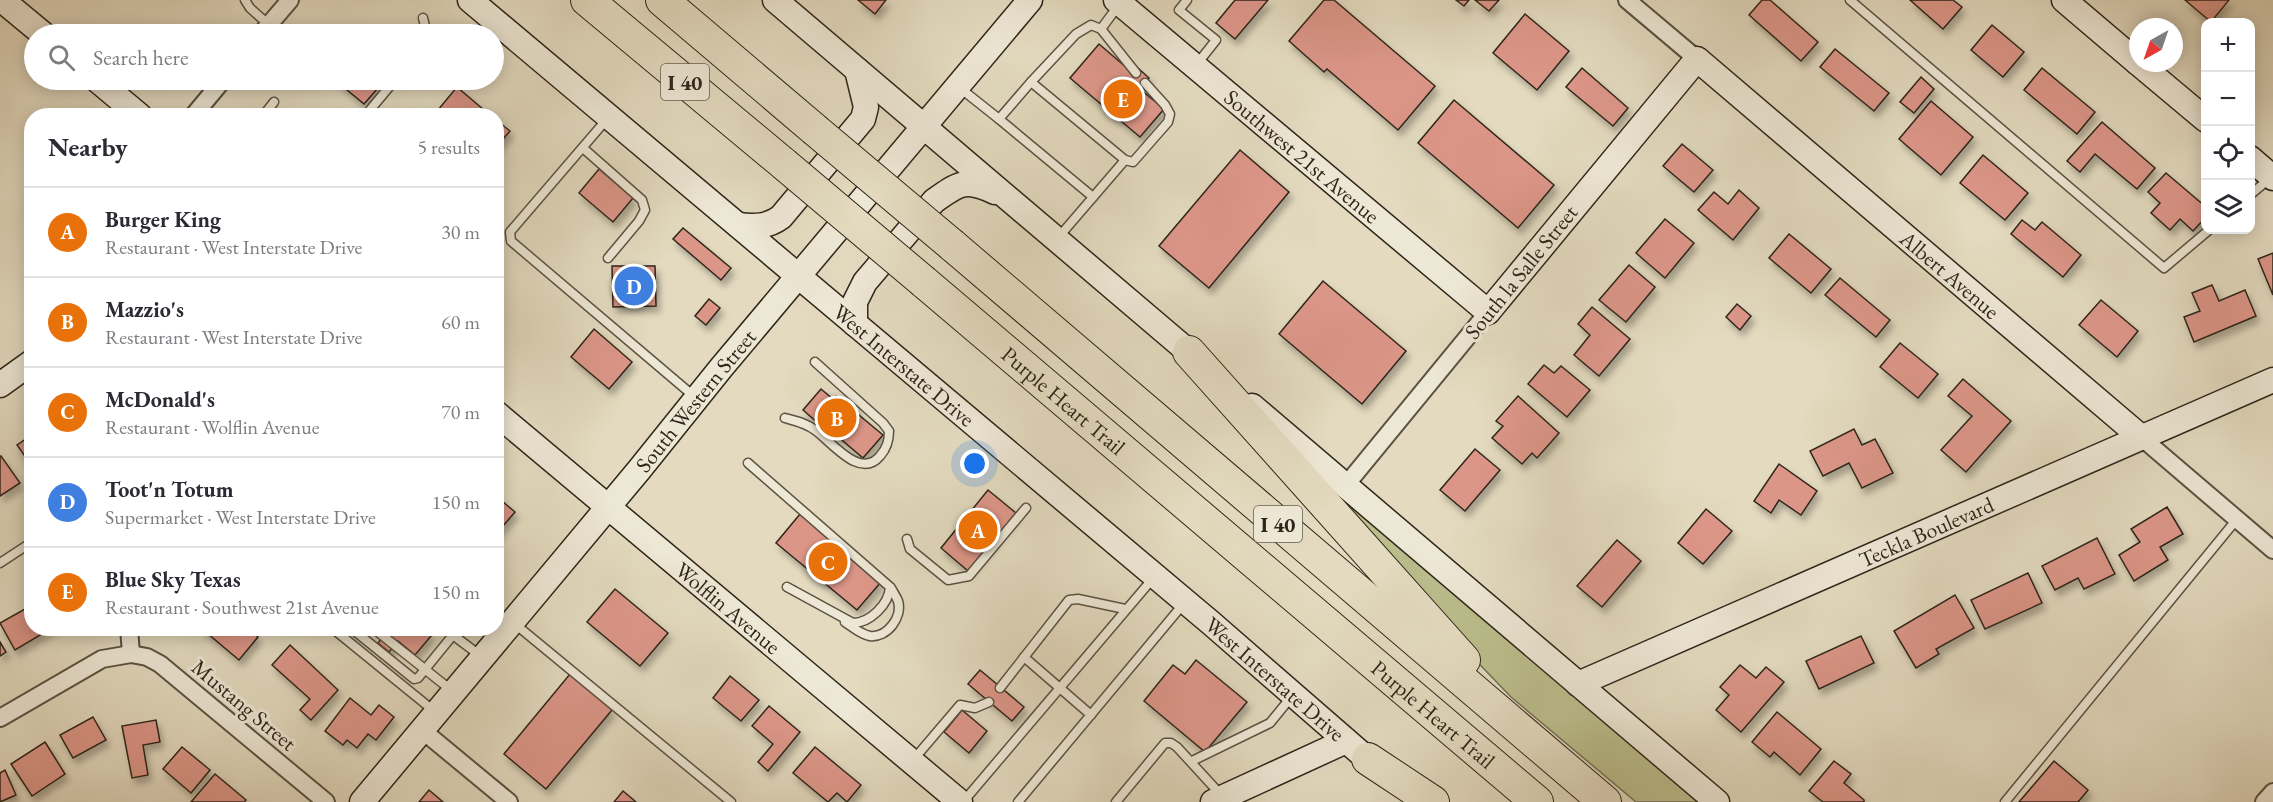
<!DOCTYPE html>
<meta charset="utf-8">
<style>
body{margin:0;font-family:"EB Garamond",serif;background:#f2f2f3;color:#2b2b33}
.controls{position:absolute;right:18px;top:18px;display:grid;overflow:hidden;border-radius:12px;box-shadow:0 3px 15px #0003}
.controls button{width:54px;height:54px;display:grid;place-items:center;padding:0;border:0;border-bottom:2px solid #e1e1e2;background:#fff;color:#2b2b33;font:30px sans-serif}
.compass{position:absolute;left:2129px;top:18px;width:54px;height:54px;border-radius:50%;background:#fff;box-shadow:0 3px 15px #0003;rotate:220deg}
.you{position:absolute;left:975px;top:464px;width:21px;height:21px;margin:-15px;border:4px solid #fff;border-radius:50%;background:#1a73e8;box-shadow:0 0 0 9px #1a73e833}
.badge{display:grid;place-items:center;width:39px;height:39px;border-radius:50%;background:#111827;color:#fff;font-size:20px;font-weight:700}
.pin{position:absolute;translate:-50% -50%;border:3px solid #fff;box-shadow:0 2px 6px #0006}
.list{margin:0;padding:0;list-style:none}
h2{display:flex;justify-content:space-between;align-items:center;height:78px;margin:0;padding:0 24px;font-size:26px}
h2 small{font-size:20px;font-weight:400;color:#7c7c81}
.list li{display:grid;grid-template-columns:39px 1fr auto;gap:18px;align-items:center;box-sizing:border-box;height:90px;padding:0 24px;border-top:2px solid #e1e1e2}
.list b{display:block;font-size:22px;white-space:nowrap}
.list p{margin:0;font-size:20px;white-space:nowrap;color:#7c7c81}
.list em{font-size:20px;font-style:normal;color:#7c7c81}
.icon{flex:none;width:33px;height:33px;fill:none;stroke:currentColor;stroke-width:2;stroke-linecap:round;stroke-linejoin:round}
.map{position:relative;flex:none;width:2273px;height:802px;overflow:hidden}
.search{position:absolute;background:#fff;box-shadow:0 3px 15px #0003;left:24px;top:24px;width:480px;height:66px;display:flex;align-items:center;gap:15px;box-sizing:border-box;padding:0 21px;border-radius:33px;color:#7c7c81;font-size:22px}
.panel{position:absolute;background:#fff;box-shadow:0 3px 15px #0003;left:24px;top:108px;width:480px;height:528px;border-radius:24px}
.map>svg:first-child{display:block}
.green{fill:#bbbd8c;stroke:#747153;stroke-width:1.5}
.building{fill:#dc9688;stroke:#2e251a;stroke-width:1.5;filter:url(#shadow)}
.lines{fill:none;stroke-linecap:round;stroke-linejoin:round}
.lane-casing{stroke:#5b5243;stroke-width:11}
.street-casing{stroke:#5b5243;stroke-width:20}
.secondary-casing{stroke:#2e251a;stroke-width:27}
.highway-casing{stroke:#2e251a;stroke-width:34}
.lane{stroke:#ede7d5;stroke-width:8}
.street{stroke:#ede7d5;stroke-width:16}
.secondary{stroke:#ede7d5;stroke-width:24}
.highway{stroke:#e3dabf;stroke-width:32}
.highway-bridge-casing{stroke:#2e251a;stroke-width:34;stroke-linecap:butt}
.highway-bridge{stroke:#e3dabf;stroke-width:32}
.labels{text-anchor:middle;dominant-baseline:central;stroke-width:6;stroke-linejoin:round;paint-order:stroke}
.shield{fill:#ede7d5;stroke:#675f52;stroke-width:1.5}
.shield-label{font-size:21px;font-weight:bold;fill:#2e251a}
.street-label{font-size:22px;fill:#2e251a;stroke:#ede7d5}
</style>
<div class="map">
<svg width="2273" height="802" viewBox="0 0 2273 802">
<defs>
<filter id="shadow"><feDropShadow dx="3.5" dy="6" stdDeviation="3" flood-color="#0004"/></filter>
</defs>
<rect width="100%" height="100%" fill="#e3dabf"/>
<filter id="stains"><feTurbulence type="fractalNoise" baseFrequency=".00333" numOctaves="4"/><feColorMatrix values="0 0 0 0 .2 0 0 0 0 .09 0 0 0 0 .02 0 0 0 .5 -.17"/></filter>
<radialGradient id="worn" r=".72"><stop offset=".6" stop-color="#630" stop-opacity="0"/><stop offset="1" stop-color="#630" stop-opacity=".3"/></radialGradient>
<!-- green -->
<path class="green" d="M1317,477l384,325h-65l-125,-105 -101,-105z"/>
<!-- building -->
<g class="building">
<path d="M858,0h28l-11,14z"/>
<path d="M1235,0h33l-33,39 -19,-16z"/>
<path d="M1324,0h10l101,86 -37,44 -71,-61 -3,3 -35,-31z"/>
<path d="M1456,0h13l-5,6z"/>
<path d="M1475,0h24l-10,11z"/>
<path d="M1762,0h8l48,42 -17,19 -52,-46z"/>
<path d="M1910,0h43l9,7 -19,22z"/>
<path d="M2185,0h44l-18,22z"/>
<path d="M1525,14l44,37 -32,39 -44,-37z"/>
<path d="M1992,25l32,27 -21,25 -32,-27z"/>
<path d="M377,28l7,6h-12z"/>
<path d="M1099,44l35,30 5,-5 10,9 -9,11 24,20 -24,28 -70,-59z"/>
<path d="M1835,49l54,44 -15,18 -54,-44z"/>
<path d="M1582,68l46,40 -15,18 -47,-39z"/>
<path d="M2042,68l53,44 -18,22 -53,-44z"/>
<path d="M1921,77l13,12 -20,24 -14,-11z"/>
<path d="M335,80h50l-21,24z"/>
<path d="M457,87l34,29h-58z"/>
<path d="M1454,100l100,85 -36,43 -100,-85z"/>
<path d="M1931,101l42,36 -32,38 -42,-36z"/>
<path d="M496,120l14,11 -14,16z"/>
<path d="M2102,122l53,46 -18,21 -42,-35 -15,18 -13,-11z"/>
<path d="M1682,144l31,26 -19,22 -31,-26z"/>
<path d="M1240,150l49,42 -80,96 -50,-42z"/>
<path d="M1983,155l45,38 -23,27 -45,-37z"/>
<path d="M599,169l34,29 -20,24 -34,-29z"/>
<path d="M2166,173l40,34v10l-13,14 -13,-12 -10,11 -19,-17 9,-10 -12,-11z"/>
<path d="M1739,190l20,18 -26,32 -35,-30 16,-18 14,12z"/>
<path d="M1665,219l29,24 -29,35 -29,-25z"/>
<path d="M2022,220l13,10 7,-8 39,33 -18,22 -52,-43z"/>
<path d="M683,228l48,40 -10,12 -48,-41z"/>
<path d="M1789,234l42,35 -20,24 -42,-35z"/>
<path d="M2273,253v42l-15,-36z"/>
<path d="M1629,265l26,22 -29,35 -27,-22z"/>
<path d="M612,266h43l1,40 -43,1z"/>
<path d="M1840,278l50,42 -14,17 -51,-42z"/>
<path d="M1323,281l83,70 -44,53 -83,-70z"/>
<path d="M2212,285l7,16 26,-11 11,26 -62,26 -10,-25 16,-6 -8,-18z"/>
<path d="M709,299l11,9 -14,17 -11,-9z"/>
<path d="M2101,300l37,31 -21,26 -38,-32z"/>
<path d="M1737,304l14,12 -11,14 -14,-13z"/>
<path d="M1592,307l38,32 -31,37 -25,-21 16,-20 -12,-11z"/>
<path d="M594,329l38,33 -23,27 -38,-32z"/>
<path d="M1900,343l38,31 -20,24 -38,-31z"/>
<path d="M1544,365l10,8 7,-7 29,24 -23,27 -39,-33z"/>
<path d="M1963,379l48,42 -45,51 -25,-22 31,-34 -24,-20z"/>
<path d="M821,389l12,10 3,-3 47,39 -20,23 -27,-23 1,-2 -8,-7 -3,4 -23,-20z"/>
<path d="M1518,396l41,37 -22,25 -5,-5 -10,11 -30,-26 11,-12 -7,-5z"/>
<path d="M1854,429l8,16 13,-6 18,34 -31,15 -13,-25 -26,13 -13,-25z"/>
<path d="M32,435v31l-15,-21z"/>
<path d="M1475,449l25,21 -35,41 -25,-21z"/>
<path d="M1,456l19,27 -20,13v-39z"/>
<path d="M1779,464l38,27 -16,24 -22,-15 -8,13 -17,-12z"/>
<path d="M988,490l28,23 -48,58 -27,-23z"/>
<path d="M496,496l19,16 -19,22z"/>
<path d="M2167,507l16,27 -23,13 8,13 -34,21 -15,-26 21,-13 -9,-13z"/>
<path d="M1706,509l26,22 -29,33 -25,-21z"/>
<path d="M800,514l81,68 -24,28 -81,-67z"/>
<path d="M2097,538l18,36 -31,15 -6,-11 -23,12 -13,-24z"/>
<path d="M1617,540l24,21 -39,46 -25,-21z"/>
<path d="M2028,573l14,30 -57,26 -14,-29z"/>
<path d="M615,589l53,44 -28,33 -53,-44z"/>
<path d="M1955,595l19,33 -38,21 3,5 -23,14 -22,-37z"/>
<path d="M32,605v23h20l-37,22 -15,-27z"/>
<path d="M201,628h47l10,9 -19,23z"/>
<path d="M381,628h40l10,8 -16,19 -17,-14 -9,11 -11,-9 8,-11z"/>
<path d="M1861,636l13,27 -55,26 -13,-28z"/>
<path d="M0,642l6,10 -6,4z"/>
<path d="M290,645l48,45 -27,30 -11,-10 10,-11 -38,-34z"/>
<path d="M1196,660l51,42 -42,50 -61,-51 29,-36 12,9z"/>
<path d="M1740,665l16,13 10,-11 18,15 -43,50 -25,-22 13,-15 -9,-8z"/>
<path d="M980,670l44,37 -12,14 -44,-37z"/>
<path d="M570,674l42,36 -66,79 -42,-35z"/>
<path d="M730,676l29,24 -18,21 -28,-23z"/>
<path d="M350,698l21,17 8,-10 15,12 -18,23 -8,-6 -11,14 -10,-8 -4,5 -18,-14z"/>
<path d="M769,706l31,26 -32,39 -10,-9 15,-18 -21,-18z"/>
<path d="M962,710l25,21 -18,22 -25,-21z"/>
<path d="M1777,712l44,37 -21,26 -26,-23 -4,5 -18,-15z"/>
<path d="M93,717l13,23 -33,18 -13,-23z"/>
<path d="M156,720l4,22 -17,3 5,30 -16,3 -10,-52z"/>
<path d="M45,742l20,32 -33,22 -21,-32z"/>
<path d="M182,747l28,23 -19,23 -28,-24z"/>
<path d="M815,747l46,38 -14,17 -10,-9 -9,9 -35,-29z"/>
<path d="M1834,761l17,13 -7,9 20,17v2h-41l-14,-11z"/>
<path d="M2054,761l34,29 -10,12h-59z"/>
<path d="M5,770l11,25 -16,7v-29z"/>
<path d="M215,774l31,26 -2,2h-53z"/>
<path d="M429,790l14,12h-24z"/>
<path d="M623,791l13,11h-22z"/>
</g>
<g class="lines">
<defs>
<g id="lane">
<path d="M245,0l5,8 19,17"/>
<path d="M1187,0l-8,10 37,30 -19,24"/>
<path d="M1850,0l314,268 45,-38"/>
<path d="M423,18l4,16"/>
<path d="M1101,29l35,44"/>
<path d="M1031,82l45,-48 15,-9 10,4 17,-23"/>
<path d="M960,88l39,31 32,-37 94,78 -68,79"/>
<path d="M263,116l11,-14"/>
<path d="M365,116l30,-36"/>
<path d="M607,119l-97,113 1,9 185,157"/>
<path d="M999,119l94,78"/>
<path d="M583,148l59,52 3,10 -6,11 -31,37"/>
<path d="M1125,160l8,2 35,-40 2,-8 -5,-9 -20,-22"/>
<path d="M2250,195l19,-16"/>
<path d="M785,418c11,3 21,5 30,12 17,12 45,50 65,26 7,-8 9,-15 9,-25l-6,-8 -68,-61"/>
<path d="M748,463l142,124c-1,17 -20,36 -37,36l-66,-36"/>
<path d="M907,539l3,10 38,31 21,-4 57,-68"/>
<path d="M0,563l32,-21"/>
<path d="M845,622c8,5 15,12 25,14 17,2 33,-19 28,-35 -2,-5 -5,-9 -7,-13"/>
<path d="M515,624l216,178"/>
<path d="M332,628l102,83"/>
<path d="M351,628l63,51 4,-1 35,-43"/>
<path d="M373,628l78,62"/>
<path d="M452,628l1,7 29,22"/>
<path d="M1024,657l67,58"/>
<path d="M1000,688l69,-88 9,-1 47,10"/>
<path d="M914,759l46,-54 15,3 14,-6"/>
<path d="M1192,761l78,-38 22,-27"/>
<path d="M963,802l192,-226"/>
<path d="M1018,802l167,-200"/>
<path d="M1116,802l49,-59h6l6,4 44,48"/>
<path d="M2005,802l232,-283"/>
</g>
<g id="street">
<path d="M1627,0l70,59"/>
<path d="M261,34l29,-34"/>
<path d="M193,116l30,-36"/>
<path d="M2142,438l131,112"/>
<path d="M1346,485l142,-173"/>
<path d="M129,628l2,26"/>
<path d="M0,718l102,-59 29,-5 16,3 13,7 166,138"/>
<path d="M422,730l87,72"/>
<path d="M2264,802l9,-10"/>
</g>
<g id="secondary">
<path d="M2,0l41,34"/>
<path id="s1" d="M470,0l741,623 169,147"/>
<path d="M775,0l428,364"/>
<path id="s2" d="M1116,0l372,312 209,-253 445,379"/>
<path d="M2064,0l74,63"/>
<path d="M2138,63l68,57"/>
<path d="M97,80l43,36"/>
<path d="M2250,158l23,20"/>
<path d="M738,225c16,2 30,2 43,-8l82,-98 3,-12 -9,-37"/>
<path d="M855,324v-22l10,-20 69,-81c25,-18 32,-23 61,-9"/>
<path d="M0,385l32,-23"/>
<path d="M1252,406l465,396"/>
<path id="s3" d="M496,413l464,389"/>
<path id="s4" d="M1578,684l695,-304"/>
<path id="s5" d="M362,802l277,-332 82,-102 309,-368"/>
<path d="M1213,802l133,-61"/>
</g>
<g id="highway">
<path d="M587,0l197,164"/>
<path d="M662,0l152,129"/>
<path d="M952,245l653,557"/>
<path id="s6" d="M924,282l613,520"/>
<path d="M1189,352l275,308"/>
<path d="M1368,759l65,43"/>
</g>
</defs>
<!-- lane casing -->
<use href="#lane" class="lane-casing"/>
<!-- street casing -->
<use href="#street" class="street-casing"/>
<!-- secondary casing -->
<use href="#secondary" class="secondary-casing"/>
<!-- highway casing -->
<use href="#highway" class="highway-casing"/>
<!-- lane -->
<use href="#lane" class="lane"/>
<!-- street -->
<use href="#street" class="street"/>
<!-- secondary -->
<use href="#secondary" class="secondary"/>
<!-- highway -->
<use href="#highway" class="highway"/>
<defs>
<g id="highway-bridge">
<path d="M814,129l138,116"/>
<path d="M784,164l140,118"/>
</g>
</defs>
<!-- highway-bridge casing -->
<use href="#highway-bridge" class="highway-bridge-casing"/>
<!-- highway-bridge -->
<use href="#highway-bridge" class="highway-bridge"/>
</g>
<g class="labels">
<!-- shield labels -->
<g class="shield">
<rect x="661" y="64" width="48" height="36" rx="4.5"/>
<rect x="1254" y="506" width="48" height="36" rx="4.5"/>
</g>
<g class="shield-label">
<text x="685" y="82">I 40</text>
<text x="1278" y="524">I 40</text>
</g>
<!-- street labels -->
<g class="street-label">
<text stroke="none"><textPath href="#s2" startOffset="243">Southwest 21st Avenue</textPath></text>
<text transform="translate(1521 272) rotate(-51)">South la Salle Street</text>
<text stroke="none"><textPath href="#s2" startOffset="1146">Albert Avenue</textPath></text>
<text stroke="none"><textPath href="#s1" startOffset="567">West Interstate Drive</textPath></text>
<text stroke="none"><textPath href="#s5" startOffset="522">South Western Street</textPath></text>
<text stroke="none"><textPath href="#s6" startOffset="183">Purple Heart Trail</textPath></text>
<text stroke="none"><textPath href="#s4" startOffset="380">Teckla Boulevard</textPath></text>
<text stroke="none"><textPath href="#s3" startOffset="303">Wolflin Avenue</textPath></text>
<text stroke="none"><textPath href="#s1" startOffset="1053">West Interstate Drive</textPath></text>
<text transform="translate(244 705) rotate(40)">Mustang Street</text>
<text stroke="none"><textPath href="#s6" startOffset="668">Purple Heart Trail</textPath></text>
</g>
</g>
<rect width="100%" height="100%" filter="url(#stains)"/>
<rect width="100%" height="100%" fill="url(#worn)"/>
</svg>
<div class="controls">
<button>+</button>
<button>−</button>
<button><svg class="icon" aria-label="locate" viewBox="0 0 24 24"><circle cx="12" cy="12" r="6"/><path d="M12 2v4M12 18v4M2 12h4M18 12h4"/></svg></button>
<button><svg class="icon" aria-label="layers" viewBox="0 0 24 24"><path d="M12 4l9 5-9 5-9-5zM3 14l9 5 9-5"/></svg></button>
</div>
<svg class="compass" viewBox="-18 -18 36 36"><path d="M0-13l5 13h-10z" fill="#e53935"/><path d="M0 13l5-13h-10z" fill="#7c7c81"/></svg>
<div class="you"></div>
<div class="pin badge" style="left:978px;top:530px;background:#e8710a">A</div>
<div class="pin badge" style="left:837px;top:418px;background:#e8710a">B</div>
<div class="pin badge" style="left:828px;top:562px;background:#e8710a">C</div>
<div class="pin badge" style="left:634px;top:286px;background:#3f7fe0">D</div>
<div class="pin badge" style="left:1123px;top:99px;background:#e8710a">E</div>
<div class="search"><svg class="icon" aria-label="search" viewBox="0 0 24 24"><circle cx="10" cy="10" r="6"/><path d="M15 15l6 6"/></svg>Search here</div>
<section class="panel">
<h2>Nearby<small>5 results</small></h2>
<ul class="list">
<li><span class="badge" style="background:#e8710a">A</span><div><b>Burger King</b><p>Restaurant · West Interstate Drive</p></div><em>30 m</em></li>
<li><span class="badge" style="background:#e8710a">B</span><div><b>Mazzio's</b><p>Restaurant · West Interstate Drive</p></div><em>60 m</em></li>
<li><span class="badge" style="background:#e8710a">C</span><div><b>McDonald's</b><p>Restaurant · Wolflin Avenue</p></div><em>70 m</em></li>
<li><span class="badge" style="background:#3f7fe0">D</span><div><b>Toot'n Totum</b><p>Supermarket · West Interstate Drive</p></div><em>150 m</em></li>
<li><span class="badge" style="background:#e8710a">E</span><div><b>Blue Sky Texas</b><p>Restaurant · Southwest 21st Avenue</p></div><em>150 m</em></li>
</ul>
</section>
</div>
